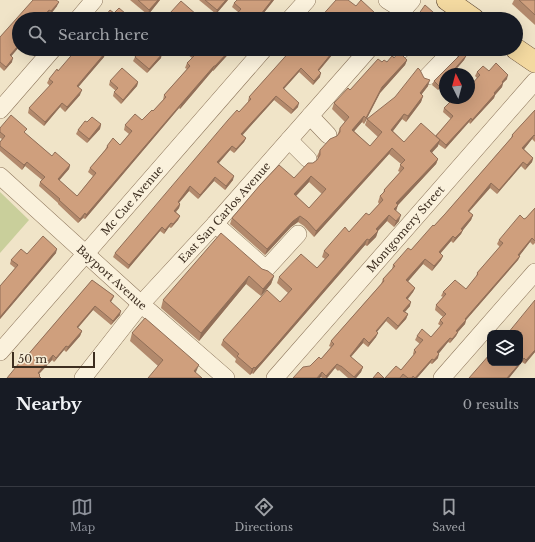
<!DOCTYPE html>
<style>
body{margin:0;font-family:"Libre Baskerville",serif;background:#242831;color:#f1f3f6}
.controls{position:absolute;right:12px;bottom:12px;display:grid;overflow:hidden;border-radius:8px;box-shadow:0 4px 16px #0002}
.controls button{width:36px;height:36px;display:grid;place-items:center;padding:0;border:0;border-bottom:1px solid #363941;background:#171b24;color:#f1f3f6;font:20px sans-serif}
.compass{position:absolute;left:439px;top:68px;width:36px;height:36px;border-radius:50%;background:#171b24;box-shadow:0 4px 16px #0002;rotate:354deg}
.scale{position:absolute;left:12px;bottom:10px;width:83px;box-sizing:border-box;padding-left:4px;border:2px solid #3d2e20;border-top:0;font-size:11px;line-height:14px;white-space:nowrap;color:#3d2e20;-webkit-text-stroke:3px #f7eed8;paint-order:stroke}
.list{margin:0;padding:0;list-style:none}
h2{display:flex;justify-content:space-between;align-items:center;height:52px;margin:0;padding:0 16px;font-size:17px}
h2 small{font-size:13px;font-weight:400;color:#9ea1a6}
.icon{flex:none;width:22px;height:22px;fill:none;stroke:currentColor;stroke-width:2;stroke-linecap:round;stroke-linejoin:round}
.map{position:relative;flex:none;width:535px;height:378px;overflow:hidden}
.search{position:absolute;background:#171b24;box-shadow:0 4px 16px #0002;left:12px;right:12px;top:12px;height:44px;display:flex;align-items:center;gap:10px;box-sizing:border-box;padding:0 14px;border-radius:22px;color:#9ea1a6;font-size:15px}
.sheet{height:108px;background:#171b24}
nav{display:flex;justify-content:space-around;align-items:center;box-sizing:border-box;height:56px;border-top:1px solid #363941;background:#171b24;font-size:11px;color:#9ea1a6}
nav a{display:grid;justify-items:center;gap:2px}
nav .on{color:#8c9099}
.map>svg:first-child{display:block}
.green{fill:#c9cf9b}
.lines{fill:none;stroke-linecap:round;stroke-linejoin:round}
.minor-casing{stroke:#8d765c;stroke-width:18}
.major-casing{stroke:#5b4430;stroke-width:22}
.minor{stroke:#faf1dc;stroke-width:17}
.major{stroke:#f3d9a0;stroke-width:21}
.wall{fill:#b2896c;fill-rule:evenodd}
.shaded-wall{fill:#916f58}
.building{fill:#cf9f7d;stroke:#916f58;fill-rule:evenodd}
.labels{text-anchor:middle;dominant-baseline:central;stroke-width:3.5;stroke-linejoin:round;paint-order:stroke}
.street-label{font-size:11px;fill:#3d2e20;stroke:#f7eed8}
</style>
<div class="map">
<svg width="535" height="378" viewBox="0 0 535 378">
<rect width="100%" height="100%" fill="#f0e4c8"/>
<!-- green -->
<path class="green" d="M0,192l29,28 -29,33z"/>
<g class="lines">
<defs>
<g id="minor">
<path d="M387,0l16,10"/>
<path d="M78,19l16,-19"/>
<path d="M290,19l17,-19"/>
<path d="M395,19l17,-19"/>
<path d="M400,51l2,-2"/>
<path d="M428,76l22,-23 -6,-4"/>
<path d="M0,110l53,-61"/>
<path d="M310,116l18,19"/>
<path d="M289,140l19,19"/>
<path id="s1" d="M0,176l141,128 85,74"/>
<path d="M215,224l51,45 32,-35"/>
<path id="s2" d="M0,352l264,-303"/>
<path id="s3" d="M83,378l58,-74 74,-80 154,-175"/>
<path id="s4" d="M275,378l260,-297"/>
<path d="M442,378l93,-106"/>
</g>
<g id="major">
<path d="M447,0l27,19"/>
<path d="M516,49l19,13"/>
</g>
</defs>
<!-- minor casing -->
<use href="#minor" class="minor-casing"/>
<!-- major casing -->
<use href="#major" class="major-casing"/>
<!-- minor -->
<use href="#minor" class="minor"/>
<!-- major -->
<use href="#major" class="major"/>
</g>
<!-- wall -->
<g class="wall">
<path d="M32,0h24l1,6 -7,9 -2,-1 -37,42 1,6 -8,9 -4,-4v-30l33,-36z"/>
<path d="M130,0h30l-12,15z"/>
<path d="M199,0h29l-12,14z"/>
<path d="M237,0h37l-15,19 -21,-7 -6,-5 2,-4z"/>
<path d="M514,0h21v25l-23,-21z"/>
<path d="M356,6l19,7 -2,4 -2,2h-22l-2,-2 -1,2h-27z"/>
<path d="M170,13l25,6h-24l-2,-2z"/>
<path d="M418,15l23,4h-25z"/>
<path d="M233,49l-20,22v-1l-33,39 -1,-1 -94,111 -2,-1 -5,5 -20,-19v-1l-19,-17 1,-4 2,-2 -17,-14 -3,4 -22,-19v-9l2,-3 -2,-1v-10l25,5 27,23 18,9 -1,4 -10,11 18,16 1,-1 15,-19 -5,-4 2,-4 15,-18 2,-4 13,-1 9,-11 -5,-4 1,-5 17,-5 11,-9 10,-11 1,-5 23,-26 -2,-1 2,-5 5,-5 -5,-4 1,-4z"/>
<path d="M292,49h45l-18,22 1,6 -7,8 -14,-13 -15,17 14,18 -7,7 -17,-14 -32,35 4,3 -2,4 -10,11 -4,-3 -11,13 14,17 -8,10 -11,-9 -16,18 -9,-8 -10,12 1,1 -1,4 -3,4 4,4 -2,4 -7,8 -2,-1 -5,7 -4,-3 -32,38 -15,-12 2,-4 133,-151v-1l1,-4z"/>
<path d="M460,49h6l-3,3z"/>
<path d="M87,51l18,2 -1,4 -26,30 2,8 -15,17 -5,-5 -16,19 -16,-13 1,-5 21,-22 -3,-3 2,-4 31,-26z"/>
<path d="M466,56l-2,4 -12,14h-7v8l-7,8 -6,-5 2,-4z"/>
<path d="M135,57l26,1 -14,15 -14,-12z"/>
<path d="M394,58l13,2 -2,5 -25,28 -16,31 -2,-2 -8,9 16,15 8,-9 -13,-12 2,-6 57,-41 4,8 -7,9 2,1 -2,6 -15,20 -4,-3 -9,12 11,11 31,-6 16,-17 -8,-7 1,-4 25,-10 8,-20 -2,-2 2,-4 12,-1 18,8 -4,4 -1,4 -7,8 -1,3 -24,26 -1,-2 -24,27 -7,-5v2l-6,6 6,7 -2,5 -38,41 -2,5 3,11 -5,6 -7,-6 -9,10 -2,6 -9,9 -2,-1 -106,122 -6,7 -1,-1 -2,2 -15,-13 1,-3 -15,-14 2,-5 57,-38 8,-9 -11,-10 2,-6 38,-9 8,-9 -3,-2 2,-6 25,-19 20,-17 10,-11 -1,-2 2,-6 3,-3 1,-3 16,-18 -2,-1 3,-7 -12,-10 -75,83 -10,-11 -6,-4 -7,5 -26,28 -35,-31 2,-6 62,-40 19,-15 4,-3 1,-1 -1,-3 3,-6 17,-14 3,-8 5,-6 -13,-13 2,-6 16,-13 32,-28h5zM309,182l13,12 -13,14 -13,-12z"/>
<path d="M110,81l28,1 -1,4 -16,18 -8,-8 1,-4 2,-1 -7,-6z"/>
<path d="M535,110v32l-3,-3 -8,10 9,9 -1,4 -7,8 -4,-4 -24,28 -7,-6 -21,24 4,3 -2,5 -8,10 -2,4 -8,9 -2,-2 -11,13 3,2 -2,4 -9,11 -9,-7 -15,17 7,7 -2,4 -5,7 2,7 -5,6 3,2 -2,5 -10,11 -10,-9 -9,11 -1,5 -8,10 -5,-4 -12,14 12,10 -2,5 -5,6h-8l-9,-8 -1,1 -3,-3 -8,10h-5l-12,-12 11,-7 10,-12 -2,-1 2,-5 50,-57 2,-5 9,-10 1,-4 18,-15 34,-36 66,-76 1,-3z"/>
<path d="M87,122l14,2 -1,5 -13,14 -11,-9 2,-4z"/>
<path d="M535,208v35l-2,2 -3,-3 -11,14h1l-2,4 -52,60 -1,4 -7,8 -2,4 -6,7 -2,-1 -10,12v4l-6,6 -2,-1 -13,15h-32l16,-8 13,-15 -1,-1 1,-4 6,-6 -5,-4 2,-4 14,1 10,-11 -3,-2 2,-4 3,-3 -8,-7 1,-5 7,-8 -2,-1 2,-4 23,-3 10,-12 1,-4 23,-26 -3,-3 2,-4 27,-22z"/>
<path d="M56,253l-56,66v-33l15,-18 -5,-4 1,-4 16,-6z"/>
<path d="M262,269l12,7 -3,8 -10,12 -15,-12 -47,57 -38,-33 2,-8z"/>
<path d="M92,280l22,16 -3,6 9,13 -9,10 -18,-15 -15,18 4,3 -2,5 -14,16 -2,-2 -10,12 -2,-2 -13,14 1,1v2l-33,1 19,-21z"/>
<path d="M132,333l64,39v1l-38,-7 -28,-25z"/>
<path d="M520,333l15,19 -10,12 -3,-2 -13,16h-40z"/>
</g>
<!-- shaded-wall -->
<g class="shaded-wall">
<path d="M158,0h2l-12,15 1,-5z"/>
<path d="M226,0h2l-12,14 1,-4z"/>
<path d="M272,0h2l-15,19h-2z"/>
<path d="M59,2l-2,4 -7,9 1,-4z"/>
<path d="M49,10l-1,4 -5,5h-2z"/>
<path d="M349,13l-3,6h-3z"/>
<path d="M375,13l-2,4 -2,2h-2z"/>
<path d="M19,45v2l-10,12 1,-4z"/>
<path d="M231,49h2l-20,22 2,-5z"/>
<path d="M335,49h2l-21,25 2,-4z"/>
<path d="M105,53l-1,4 -29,34 2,-5z"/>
<path d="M162,54l-1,4 -14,15 2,-4z"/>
<path d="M466,56l-2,4 -12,14h-2z"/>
<path d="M13,58l-1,4 -8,9 2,-4z"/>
<path d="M407,60l-2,5 -25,28 -16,31 2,-6 16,-31z"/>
<path d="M214,66l-1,4 -33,39 1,-5z"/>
<path d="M301,68l-2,4 -18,20 2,-4z"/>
<path d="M321,73l-1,4 -7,8 1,-4z"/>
<path d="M508,75l-1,4 -7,7 2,-4z"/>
<path d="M445,79v3l-7,8 1,-4z"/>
<path d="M430,80l-2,6 -10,13 2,-6z"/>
<path d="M138,82l-1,4 -16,18 2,-4z"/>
<path d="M503,83l-1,4 -7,8 -1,3 -24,26 2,-4z"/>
<path d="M82,90l-2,5 -15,17 2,-5z"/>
<path d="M276,96l-2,4 -34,38 1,-4z"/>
<path d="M423,96l-2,6 -15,20 2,-6z"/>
<path d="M62,103l-2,4 -16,19 1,-4z"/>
<path d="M299,103l-1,4 -7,7 2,-4z"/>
<path d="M181,104l-2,4 -94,111 1,-4z"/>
<path d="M404,114l-2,5 -13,17 2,-6z"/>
<path d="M364,116l-2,6 -12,14 2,-6z"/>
<path d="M471,118l-2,4 -24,27 1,-4z"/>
<path d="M101,124l-1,5 -13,14 2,-4z"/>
<path d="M534,135l-2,4 -11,14 1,-5z"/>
<path d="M246,138l-2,4 -10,11 2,-4z"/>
<path d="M440,140l-2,6 -10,11 2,-6z"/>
<path d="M232,146l-2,4 -14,16 1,-4z"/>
<path d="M392,148l-3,6 -75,83 2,-6z"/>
<path d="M533,158l-1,4 -7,8 2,-5z"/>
<path d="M438,159l-2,5 -38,41 -2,6 -4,3 4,-11z"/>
<path d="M27,162l-2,4 -3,4 2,-5z"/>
<path d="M523,162l-2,4 -24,28 2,-4z"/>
<path d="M70,165l-1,4 -12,14 1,-4z"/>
<path d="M234,176l-1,4 -8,10 1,-4z"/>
<path d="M311,176l-2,6 -17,18 2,-6z"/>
<path d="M215,177l-1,4 -16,18 2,-4z"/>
<path d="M491,183l-1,5 -24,27 2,-4z"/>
<path d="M190,186l-1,5 -13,15 2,-4z"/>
<path d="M180,204l-1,4 -6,7 1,-4z"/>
<path d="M85,213l-2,5 -5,5 2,-4z"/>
<path d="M389,215l-2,6 -13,14 2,-6z"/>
<path d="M401,215l-2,6 -5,6 2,-6z"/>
<path d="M473,215l-2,5 -8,10 -2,4 -8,9 2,-5 6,-9z"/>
<path d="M180,216l-2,4 -7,8 2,-4z"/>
<path d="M300,216l-2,6 -7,5 -26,28 2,-6 26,-28z"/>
<path d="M171,223l-2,4 -5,7 1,-4z"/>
<path d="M162,227l-2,4 -32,38 1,-4z"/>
<path d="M378,231l-2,6 -9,9 2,-6z"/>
<path d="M453,236l-2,5 -14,16 2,-5z"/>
<path d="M532,238l-2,4 -13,17 1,-4z"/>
<path d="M367,239l-2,6 -112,129 2,-6z"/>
<path d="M57,249l-1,4 -56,66v-2z"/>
<path d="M443,256l-2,4 -9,11 2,-5z"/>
<path d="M520,256l-2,4 -52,60 -1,4 -10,11 1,-4 9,-12z"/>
<path d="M425,259l-2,5 -18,21 1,-5z"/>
<path d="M249,276l-3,8 -47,57 2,-8z"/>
<path d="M274,276l-3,8 -10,12 2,-7z"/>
<path d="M415,288l-2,4 -8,10 1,-4z"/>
<path d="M114,296l-2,4 -4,5 2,-4z"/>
<path d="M411,302l-1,4 -8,9 1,-4z"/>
<path d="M95,306l-2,4 -18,21 2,-4z"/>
<path d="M121,311l-1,4 -9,10 2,-4z"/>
<path d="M408,314l-2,5 -10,11 2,-4z"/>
<path d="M388,317l-2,4 -12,14 2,-4z"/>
<path d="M82,331l-2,5 -14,16 2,-5z"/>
<path d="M458,332l-2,4 -6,7 2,-4z"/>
<path d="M378,333l-2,4 -8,10 1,-4z"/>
<path d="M364,338l-1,5 -15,17 2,-4z"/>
<path d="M450,338l-2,4 -12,15 1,-5z"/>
<path d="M66,346l-2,4 -10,12 2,-4z"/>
<path d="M535,350v2l-10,12 1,-4z"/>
<path d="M439,354l-1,4 -6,6 2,-4z"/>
<path d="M53,355l-1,5 -16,17 2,-4z"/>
<path d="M524,358l-2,4 -13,16h-2z"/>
<path d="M432,359l-2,4 -13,15h-2z"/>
<path d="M337,364l-2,4 -8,10h-1v-2z"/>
<path d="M199,365l-3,7 -5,6 3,-7z"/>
<path d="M254,367l-2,6 -2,2 2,-6z"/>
<path d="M363,367l-2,5 -5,6h-2z"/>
<path d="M322,372l-1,5 -1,1h-3z"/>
</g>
<!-- building -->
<g class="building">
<path d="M33,0h23l3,2 -8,9 -2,-1 -8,9h-22v26l-9,10 3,3 -7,9 -6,-5v-25z"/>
<path d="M138,0h20l-9,10z"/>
<path d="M205,0h21l-9,10z"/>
<path d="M237,0h35l-15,19h-25l9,-10 -7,-6z"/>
<path d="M336,0h12l8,6 5,-6 14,13 -6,6h-14l-6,-6 -6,6 -2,-3 -3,3h-19z"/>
<path d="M519,0h16v15z"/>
<path d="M181,1l16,14 -4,4h-16l-7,-6z"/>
<path d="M425,5l16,14h-18l-5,-4z"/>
<path d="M119,8l13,11h-29l7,-9 4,3z"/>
<path d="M83,49h3l1,2 2,-2h12l4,4 -28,33 5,4 -15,17 -5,-4 -17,19 -16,-14 24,-26 -4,-3 8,-10 1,2 18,-21 4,3z"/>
<path d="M141,49h16l5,5 -13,15 -14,-12z"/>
<path d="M189,49h42l-16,17h-1l-33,38 -95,111 -1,-2 -5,6 -21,-19 1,-1 -20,-17 5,-5 -18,-15 -3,3 -24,-19v-4l5,-6 -5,-4v-4l11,-13 16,14 -3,3 28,24 3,-4 15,13 -12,14 19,17 1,-1 18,-22 -6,-5 18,-21 -1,-1 6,-8 7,7 12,-14 -7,-6 10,-11 7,6 10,-10 1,1 13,-14 -2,-2 26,-29 -3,-3 8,-8 -7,-5z"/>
<path d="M292,49h43l-17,21 3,3 -7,8 -13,-13 -18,20 16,15 -6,7 -17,-14 -35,38 5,4 -10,11 -4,-3 -15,16 17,14 -8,10 -11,-9 -15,18 -10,-9 -12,16 2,2 -6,7 6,5 -7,8 -2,-1 -6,7 -3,-3 -33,38 -14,-12 113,-133 9,-10 2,2 12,-13 -2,-2z"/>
<path d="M461,52l5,4 -16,18h-5v5l-6,7 -5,-5 25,-25z"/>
<path d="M397,54l5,1 5,5 -25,27 -16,31 -2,-2 -12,14 18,16 12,-14 -15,-13 28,-22 23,-29 2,2 4,8 6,2 -10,13 3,3 -15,20 -4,-2 -13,16 13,12 17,-19 19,17 -10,11 8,8 -42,44 2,2 -4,4 7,6 -5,6 -7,-6 -13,14 2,2 -9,9 -2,-1 -105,122 -7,7 -1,-1 -2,2 -15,-13 2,-2 -16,-14 44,-50 13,12 12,-13 -13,-12 22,-23 16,14 12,-13 -5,-4 21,-24 4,5 17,-19 3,2 14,-15 -3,-4 5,-5 -1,-1 20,-22 -4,-3 5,-5 -13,-12 -76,83 -9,-10 -7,-5 -7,5 -26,28 -35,-31 28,-33 19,-20 15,13 14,-15h5l4,-3 3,-5v-5l10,-11 7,-3 3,-4v-4l9,-11 -15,-14 14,-15 2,2 28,-31 4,3 2,-2 3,2 5,-6 2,2zM311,176l15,13 -17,19 -15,-14z"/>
<path d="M496,63l12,12 -6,7 1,1 -9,10 1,1 -23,26 -1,-2 -25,27 -10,-9 17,-20 -9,-8 10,-10h15v-11l11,-12 -3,-3 6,-6 6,5z"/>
<path d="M122,68l16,14 -15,18 -9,-8 4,-4 -8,-7z"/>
<path d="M535,110v26l-1,-1 -12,13 11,10 -6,7 -4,-3 -24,28 -8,-7 -23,28 5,4 -12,14 2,1 -8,8 -2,-2 -14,16 4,4 -9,10 -9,-7 -19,21 9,8 -9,10 5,4 -8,9 5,3 -10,12 -10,-9 -12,14 2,2 -9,10 -5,-5 -14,18 13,11 -9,10 -13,-11h-1l-3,-2 -11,12 -4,-4 -5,6h-24l10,-11 7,-1 9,-9 2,2 13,-15 -3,-3 53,-60 -1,-2 12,-13 -2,-1 15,-17 3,2 22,-25 1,1 11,-12 68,-78 -1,-1z"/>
<path d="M92,117l9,7 -12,15 -11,-9 7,-9 2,1z"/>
<path d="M535,208v33l-3,-3 -14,17 2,1 -55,63 1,1 -10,11 2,1 -6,7 -2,-1 -13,14 2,2 -5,6 -2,-1 -17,19 -2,-2 -1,2h-4l-5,-4 -3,4h-15l11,-12 5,4 15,-18 -2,-2 9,-10 -6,-4 5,-7 9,8 12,-14 -3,-3 6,-6 -10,-9 10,-11 -3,-2 12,-12 11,9 12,-15 -1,-1 26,-30 -4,-3 21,-25 4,4 2,-1z"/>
<path d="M221,233l41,36 6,2 6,5 -11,13 -14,-13 -48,57 -38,-33z"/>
<path d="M43,236l14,13 -57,68v-31l18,-21 -7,-5 10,-11 6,5z"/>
<path d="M92,280l22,16 -4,5 11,10 -8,10 -18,-15 -18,21 5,4 -14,16 -2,-1 -10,12 -3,-3 -15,18 2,2 -1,1 2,2h-34l18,-22 1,1z"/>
<path d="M535,300v50l-9,10 -2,-2 -4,5v-30h-12z"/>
<path d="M145,318l54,47 -5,6 8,7h-54l15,-18 -31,-27z"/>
<path d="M490,354v9h30l-13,15h-38z"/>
<path d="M378,372l6,6h-11z"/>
</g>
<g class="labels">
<!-- street labels -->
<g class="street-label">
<text stroke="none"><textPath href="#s2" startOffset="201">Mc Cue Avenue</textPath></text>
<text stroke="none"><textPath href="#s3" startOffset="218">East San Carlos Avenue</textPath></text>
<text stroke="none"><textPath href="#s4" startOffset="198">Montgomery Street</textPath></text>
<text stroke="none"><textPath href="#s1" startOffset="151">Bayport Avenue</textPath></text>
</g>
</g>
</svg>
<div class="controls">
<button><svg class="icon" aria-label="layers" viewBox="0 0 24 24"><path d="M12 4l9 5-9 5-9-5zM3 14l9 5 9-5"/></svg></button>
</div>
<svg class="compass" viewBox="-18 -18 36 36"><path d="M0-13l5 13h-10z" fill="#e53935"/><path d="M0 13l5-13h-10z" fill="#9ea1a6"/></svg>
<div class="scale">50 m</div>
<div class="search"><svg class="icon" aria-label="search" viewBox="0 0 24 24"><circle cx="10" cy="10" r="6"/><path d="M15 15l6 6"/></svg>Search here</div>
</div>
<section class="sheet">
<h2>Nearby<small>0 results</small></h2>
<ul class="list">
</ul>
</section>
<nav>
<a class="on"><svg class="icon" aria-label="map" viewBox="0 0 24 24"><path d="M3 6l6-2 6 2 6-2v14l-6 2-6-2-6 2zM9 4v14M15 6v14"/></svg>Map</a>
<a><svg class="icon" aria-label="directions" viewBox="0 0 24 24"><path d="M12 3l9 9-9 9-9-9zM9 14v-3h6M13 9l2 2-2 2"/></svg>Directions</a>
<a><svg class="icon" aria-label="saved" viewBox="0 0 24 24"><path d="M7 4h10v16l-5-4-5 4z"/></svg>Saved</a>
</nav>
